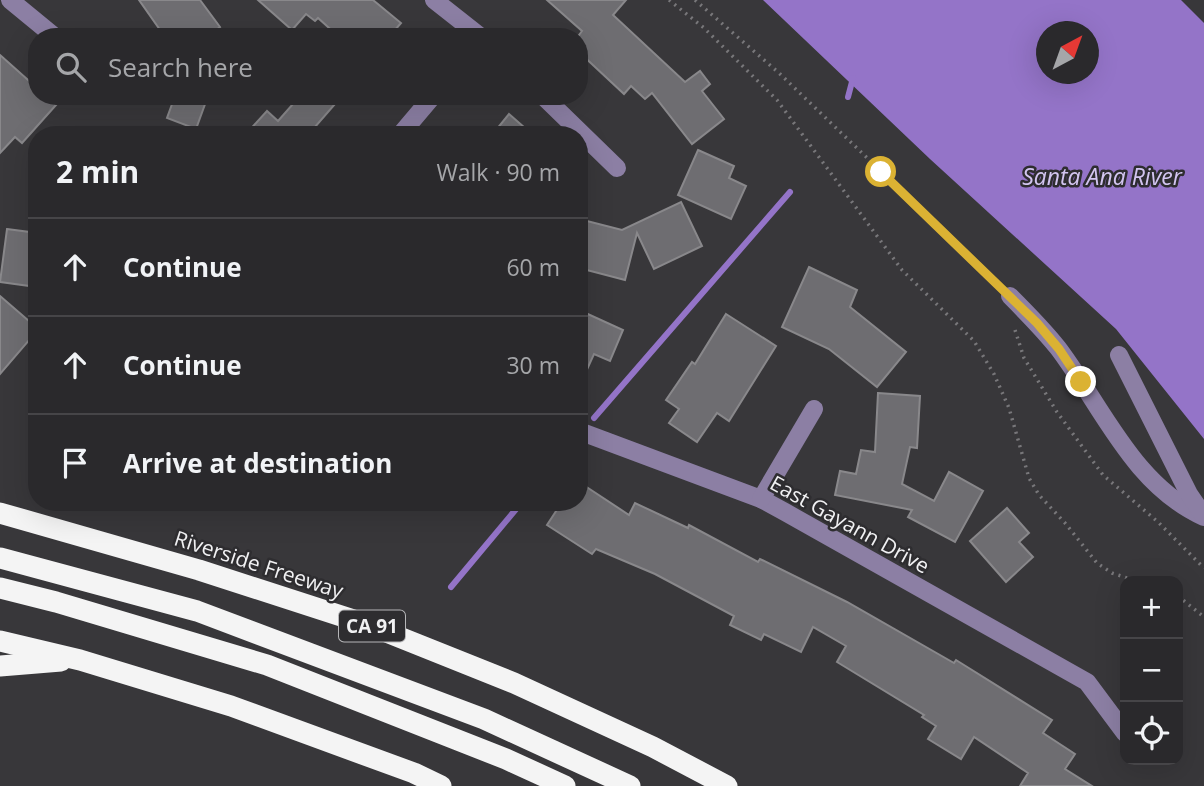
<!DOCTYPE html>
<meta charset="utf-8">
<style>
body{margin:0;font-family:"Open Sans",sans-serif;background:#323134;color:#f1f3f6}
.controls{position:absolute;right:21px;bottom:21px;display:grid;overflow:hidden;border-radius:14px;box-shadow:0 7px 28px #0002}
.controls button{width:63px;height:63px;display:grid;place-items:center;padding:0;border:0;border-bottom:2px solid #464548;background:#2a292c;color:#f1f3f6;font:35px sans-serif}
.compass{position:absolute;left:1036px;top:21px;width:63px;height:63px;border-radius:50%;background:#2a292c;box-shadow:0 7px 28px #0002;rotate:41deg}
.stop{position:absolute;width:21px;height:21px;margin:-16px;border:5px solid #dbb233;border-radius:50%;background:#fff}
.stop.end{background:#dbb233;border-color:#fff;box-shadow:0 2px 7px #0008}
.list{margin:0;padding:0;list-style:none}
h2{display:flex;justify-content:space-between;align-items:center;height:91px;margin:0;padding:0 28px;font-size:30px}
h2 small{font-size:23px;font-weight:400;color:#a5a6a9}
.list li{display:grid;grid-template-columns:46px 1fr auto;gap:21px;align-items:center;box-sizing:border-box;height:98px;padding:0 28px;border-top:2px solid #464548}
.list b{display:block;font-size:26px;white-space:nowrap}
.list em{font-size:23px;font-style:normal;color:#a5a6a9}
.icon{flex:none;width:38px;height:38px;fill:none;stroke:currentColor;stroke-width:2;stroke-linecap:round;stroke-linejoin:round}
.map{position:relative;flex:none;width:1204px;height:786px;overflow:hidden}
.search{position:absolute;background:#2a292c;box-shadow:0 7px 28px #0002;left:28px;top:28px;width:560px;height:77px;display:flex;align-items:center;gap:18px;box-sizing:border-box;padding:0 24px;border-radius:28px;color:#a5a6a9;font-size:26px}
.panel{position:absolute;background:#2a292c;box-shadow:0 7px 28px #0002;left:28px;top:126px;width:560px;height:385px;border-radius:28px}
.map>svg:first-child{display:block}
.water{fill:#9474c8;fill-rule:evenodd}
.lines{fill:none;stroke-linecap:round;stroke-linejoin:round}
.stream{stroke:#9474c8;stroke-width:6}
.building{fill:#6e6d71;stroke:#89888b;stroke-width:2}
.path{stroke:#78777a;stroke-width:3.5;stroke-dasharray:2 5;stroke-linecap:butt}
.minor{stroke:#8c7fa4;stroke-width:18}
.highway{stroke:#f4f4f4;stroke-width:21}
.route{stroke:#dbb233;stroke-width:9}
.labels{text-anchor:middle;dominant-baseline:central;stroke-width:5;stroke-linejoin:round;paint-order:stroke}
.shield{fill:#2e2d30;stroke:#b6b6b8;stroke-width:2}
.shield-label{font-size:19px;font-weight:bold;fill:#f1f1f3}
.street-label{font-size:21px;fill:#f1f1f3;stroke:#2e2d30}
.water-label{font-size:23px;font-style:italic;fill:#d3c5f1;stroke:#2e2d30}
</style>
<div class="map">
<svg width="1204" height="786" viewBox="0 0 1204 786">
<rect width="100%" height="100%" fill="#38373a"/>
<!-- water -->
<path class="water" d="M763,0h418l23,23v416l-88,-110 -186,-170zM1046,32h42v42h-42z"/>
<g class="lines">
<!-- stream -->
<g class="stream">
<path d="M848,97l5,-19"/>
<path d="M594,418l196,-226"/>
<path d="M451,587l71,-85"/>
</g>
</g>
<!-- building -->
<g class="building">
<path d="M139,0h61l20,27 -13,10h-42z"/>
<path d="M258,0h115l28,23 -12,14h-50l-21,-19 -3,3 -9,-7 -14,16z"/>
<path d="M547,0h79l-13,15 72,67 15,-11 10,13 -8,7 22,28 -32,25 -40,-51 -7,6 -14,-13 -7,8 -45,-42v-17l3,-4z"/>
<path d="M0,55l37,33v8h9l10,9 -34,38 -7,-6 -15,16z"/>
<path d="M175,96h33l-12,33 -29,-11z"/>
<path d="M300,96h42l-34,39h-63l22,-24 11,10z"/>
<path d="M509,114l24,21h-41z"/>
<path d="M698,150l36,16 -5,12 17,8 -15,33 -53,-24z"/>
<path d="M681,202l21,44 -48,23 -17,-36 -12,47 -46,-12v-32l4,-16 39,10z"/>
<path d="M7,229l30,4v54l-37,-5z"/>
<path d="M809,267l48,23 -7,17 56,45 -29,35 -48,-38 -47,-22z"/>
<path d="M0,296l37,32v3l-37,43z"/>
<path d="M579,310l44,20 -13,31 -16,-7 -15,33z"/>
<path d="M726,314l50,32 -47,75 -12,-8 -20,29 -28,-19 10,-14 -13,-9 26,-38 3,2z"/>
<path d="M878,393l42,3 -3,52 -7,-1 -8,37 32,17 15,-29 34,19 -28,51 -47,-25 4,-7 -77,-15 5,-24 16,3 5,-24 14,2z"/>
<path d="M579,482l50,33 6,-12 53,25 1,-3 69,37 2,-3 87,43 107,61 2,-3 96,60 -9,13 32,21 -10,15 27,17h-72l8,-13 -54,-36 -13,22 -33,-20 8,-13 -14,-9 2,-2 -87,-53 9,-16 -33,-19 -12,25 -37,-18 -3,6 -31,-15 4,-9 -79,-42 -59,-25 -4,5 -45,-29 15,-23h17z"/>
<path d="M1007,508l22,25 -10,9 14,15 -27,25 -36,-41z"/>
</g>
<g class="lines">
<!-- path -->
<g class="path">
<path d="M669,0l35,28 73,72 125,170 72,71 20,33 15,34 20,70 10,17 26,28 32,40 15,10 24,8"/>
<path d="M695,0l84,73 218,210"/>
<path d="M1015,330l9,28 33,54 46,63 55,47 46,46"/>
<path d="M1178,596l26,21"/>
</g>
<!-- minor -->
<g class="minor">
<path d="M10,0l45,37"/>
<path d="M434,0l47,37"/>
<path d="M543,96l74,72"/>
<path d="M400,135l33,-39"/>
<path d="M1010,296c17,17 33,33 48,52 44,58 75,137 146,169"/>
<path d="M1119,355l70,139 13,19"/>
<path d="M579,431l182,68 24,13 302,170 38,51"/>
<path d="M761,499l53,-90"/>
</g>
<!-- highway -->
<g class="highway">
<path d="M0,513l199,57 170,55 145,58 139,64 74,39"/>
<path d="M0,558l197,53 287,108 146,67"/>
<path d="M0,588l56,14 211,63 239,94 59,27"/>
<path d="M0,641l80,19 151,46 183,67 27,13"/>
<path d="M0,666l61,-5"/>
</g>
</g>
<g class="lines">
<!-- route -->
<path class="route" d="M881,172l156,151 22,26 22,33"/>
</g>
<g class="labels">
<!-- shield labels -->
<rect class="shield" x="339" y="610.5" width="66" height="31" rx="5"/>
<g class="shield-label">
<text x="372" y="626">CA 91</text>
</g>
<!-- street labels -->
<g class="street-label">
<text transform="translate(850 524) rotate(29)">East Gayann Drive</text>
<text transform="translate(259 564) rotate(18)">Riverside Freeway</text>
</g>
<!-- water labels -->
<g class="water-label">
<text x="1102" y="176">Santa Ana River</text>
</g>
</g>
</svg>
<div class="controls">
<button>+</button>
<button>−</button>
<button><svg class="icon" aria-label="locate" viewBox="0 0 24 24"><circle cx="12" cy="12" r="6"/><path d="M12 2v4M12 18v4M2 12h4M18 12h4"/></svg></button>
</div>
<svg class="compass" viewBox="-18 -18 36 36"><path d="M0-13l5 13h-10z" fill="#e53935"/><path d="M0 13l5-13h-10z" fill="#a5a6a9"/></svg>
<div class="stop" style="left:881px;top:172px"></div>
<div class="stop end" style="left:1081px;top:382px"></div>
<div class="search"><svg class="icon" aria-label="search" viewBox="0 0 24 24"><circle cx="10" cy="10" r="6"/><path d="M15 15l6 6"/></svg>Search here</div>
<section class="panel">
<h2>2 min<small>Walk · 90 m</small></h2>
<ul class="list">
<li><svg class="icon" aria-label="ahead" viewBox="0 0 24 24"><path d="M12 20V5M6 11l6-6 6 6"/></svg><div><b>Continue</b></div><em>60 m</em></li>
<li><svg class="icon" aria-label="ahead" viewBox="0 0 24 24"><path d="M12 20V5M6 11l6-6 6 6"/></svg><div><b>Continue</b></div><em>30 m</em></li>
<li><svg class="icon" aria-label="arrive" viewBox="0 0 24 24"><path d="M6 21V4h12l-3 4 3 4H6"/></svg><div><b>Arrive at destination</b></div></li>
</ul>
</section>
</div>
